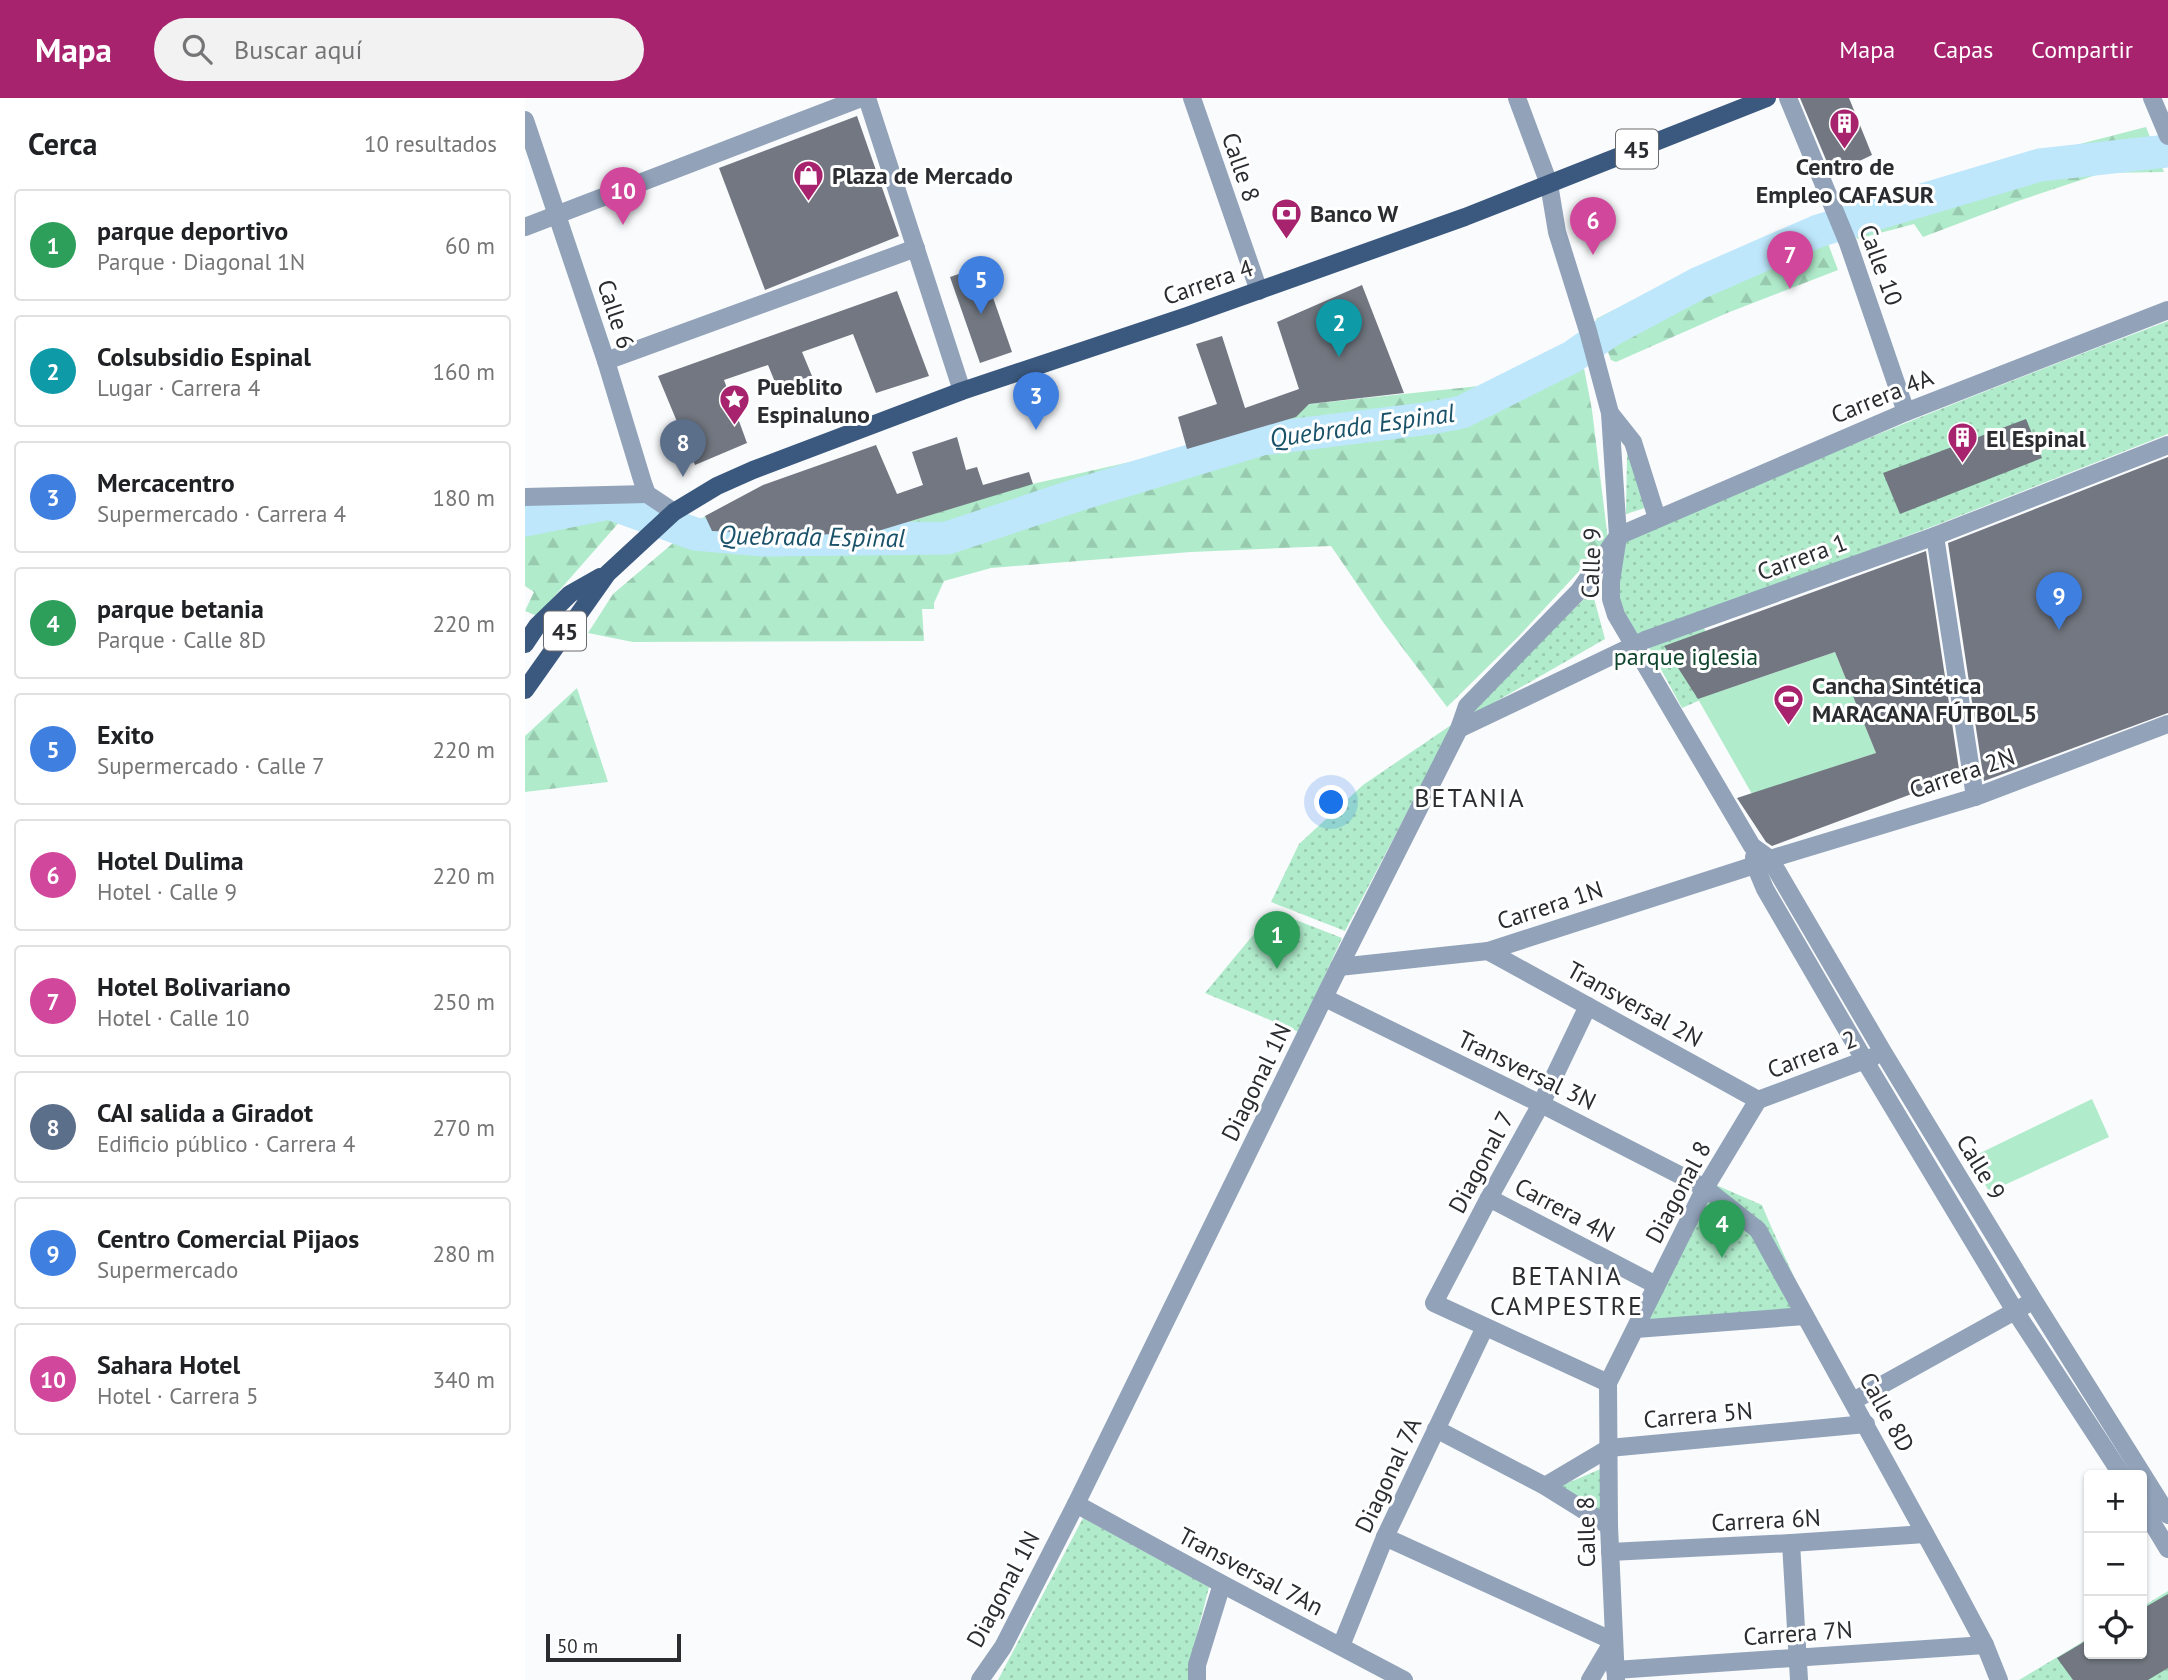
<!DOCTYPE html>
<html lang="es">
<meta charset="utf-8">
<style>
body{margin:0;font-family:"PT Sans",sans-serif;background:#f2f2f2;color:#202124}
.controls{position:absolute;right:21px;bottom:21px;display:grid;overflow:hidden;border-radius:7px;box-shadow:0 2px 5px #0004}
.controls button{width:63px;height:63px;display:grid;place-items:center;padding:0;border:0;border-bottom:2px solid #e0e0e0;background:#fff;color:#202124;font:35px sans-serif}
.scale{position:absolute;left:21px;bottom:18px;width:135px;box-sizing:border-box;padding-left:7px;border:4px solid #2a2c30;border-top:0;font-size:19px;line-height:24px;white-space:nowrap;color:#2a2c30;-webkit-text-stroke:5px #fff;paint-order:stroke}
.you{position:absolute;left:807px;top:705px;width:24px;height:24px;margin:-18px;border:5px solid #fff;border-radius:50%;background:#1a73e8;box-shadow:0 0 0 10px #1a73e833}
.badge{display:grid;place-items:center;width:46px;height:46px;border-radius:50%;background:#a8236e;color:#fff;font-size:23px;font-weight:700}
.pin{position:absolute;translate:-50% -58px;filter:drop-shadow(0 2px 4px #0008)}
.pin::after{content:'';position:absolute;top:37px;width:24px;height:21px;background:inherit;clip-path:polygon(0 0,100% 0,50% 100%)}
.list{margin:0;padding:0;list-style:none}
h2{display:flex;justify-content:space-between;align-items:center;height:91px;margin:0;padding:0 28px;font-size:30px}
h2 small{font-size:23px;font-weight:400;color:#757577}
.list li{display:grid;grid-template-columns:46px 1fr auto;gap:21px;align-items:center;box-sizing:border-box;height:112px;margin:0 14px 14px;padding:0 14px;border:2px solid #e0e0e0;border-radius:7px}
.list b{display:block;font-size:26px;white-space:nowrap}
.list p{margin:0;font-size:23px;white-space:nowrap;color:#757577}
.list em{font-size:23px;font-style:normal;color:#757577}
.icon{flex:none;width:38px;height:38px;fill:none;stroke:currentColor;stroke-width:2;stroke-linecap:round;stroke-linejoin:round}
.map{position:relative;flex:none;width:1643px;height:1582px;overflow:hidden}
header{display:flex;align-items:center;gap:42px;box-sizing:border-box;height:98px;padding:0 35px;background:#a8236e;color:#fff}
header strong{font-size:33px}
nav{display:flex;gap:38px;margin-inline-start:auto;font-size:24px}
.search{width:490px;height:63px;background:#f2f2f2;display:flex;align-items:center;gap:18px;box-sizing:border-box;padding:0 24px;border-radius:38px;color:#757577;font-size:26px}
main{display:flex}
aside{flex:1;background:#fff}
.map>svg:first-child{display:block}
.grass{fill:url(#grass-dots)}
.forest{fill:url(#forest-firs)}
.pitch{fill:#b0ebcb}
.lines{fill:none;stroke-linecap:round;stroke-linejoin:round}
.river{stroke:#bee7fc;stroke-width:33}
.building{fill:#727781}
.minor{stroke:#91a2b9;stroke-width:18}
.major{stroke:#3b597f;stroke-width:18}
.labels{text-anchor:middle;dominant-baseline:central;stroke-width:6;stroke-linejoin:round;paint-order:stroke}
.shield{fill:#fff;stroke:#6a6b6e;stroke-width:2}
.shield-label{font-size:23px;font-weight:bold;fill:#2a2c30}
.poi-label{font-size:24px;font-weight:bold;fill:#2a2c30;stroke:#fff;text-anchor:start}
.street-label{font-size:24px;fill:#2a2c30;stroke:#fff}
.park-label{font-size:24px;fill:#0e452d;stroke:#fff}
.water-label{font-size:26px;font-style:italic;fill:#1a526a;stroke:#fff}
.neighbourhood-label{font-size:26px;letter-spacing:2px;fill:#2a2c30;stroke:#fff}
</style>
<header>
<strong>Mapa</strong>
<div class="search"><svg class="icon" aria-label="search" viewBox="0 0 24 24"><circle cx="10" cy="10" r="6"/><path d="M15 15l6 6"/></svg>Buscar aquí</div>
<nav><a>Mapa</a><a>Capas</a><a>Compartir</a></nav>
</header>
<main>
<aside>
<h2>Cerca<small>10 resultados</small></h2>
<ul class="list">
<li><span class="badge" style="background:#2e9e5b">1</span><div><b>parque deportivo</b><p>Parque · Diagonal 1N</p></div><em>60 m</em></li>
<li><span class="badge" style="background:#0f9aa8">2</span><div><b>Colsubsidio Espinal</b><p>Lugar · Carrera 4</p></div><em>160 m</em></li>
<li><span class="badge" style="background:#3f7fe0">3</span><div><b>Mercacentro</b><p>Supermercado · Carrera 4</p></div><em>180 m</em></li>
<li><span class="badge" style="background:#2e9e5b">4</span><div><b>parque betania</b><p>Parque · Calle 8D</p></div><em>220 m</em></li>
<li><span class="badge" style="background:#3f7fe0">5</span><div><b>Exito</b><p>Supermercado · Calle 7</p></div><em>220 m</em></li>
<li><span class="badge" style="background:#d1479c">6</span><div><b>Hotel Dulima</b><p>Hotel · Calle 9</p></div><em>220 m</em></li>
<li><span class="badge" style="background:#d1479c">7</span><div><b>Hotel Bolivariano</b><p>Hotel · Calle 10</p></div><em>250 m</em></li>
<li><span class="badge" style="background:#5c6f8a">8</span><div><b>CAI salida a Giradot</b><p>Edificio público · Carrera 4</p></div><em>270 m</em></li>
<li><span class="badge" style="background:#3f7fe0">9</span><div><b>Centro Comercial Pijaos</b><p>Supermercado</p></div><em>280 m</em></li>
<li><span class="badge" style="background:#d1479c">10</span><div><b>Sahara Hotel</b><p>Hotel · Carrera 5</p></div><em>340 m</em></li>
</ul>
</aside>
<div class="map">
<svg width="1643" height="1582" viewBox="0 0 1643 1582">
<defs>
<pattern id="grass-dots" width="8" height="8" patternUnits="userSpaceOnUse" patternTransform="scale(1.75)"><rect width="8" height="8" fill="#b0ebcb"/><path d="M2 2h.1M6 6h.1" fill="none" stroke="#98caaf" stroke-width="1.8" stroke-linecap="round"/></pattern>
<pattern id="forest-firs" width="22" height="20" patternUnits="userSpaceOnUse" patternTransform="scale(1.75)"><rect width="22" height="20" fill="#b0ebcb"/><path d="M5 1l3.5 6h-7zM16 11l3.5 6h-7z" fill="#98caaf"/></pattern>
</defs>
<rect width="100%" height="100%" fill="#fafbfd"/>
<!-- grass -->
<g class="grass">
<path d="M1643,223v113l-229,90 -304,115 -18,-42 6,-55c179,-79 362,-152 545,-221z"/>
<path d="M1102,356h4l17,53 -22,7z"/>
<path d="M1067,493l13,48 -129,74 -2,-5z"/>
<path d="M1175,521l30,68 -48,21 -37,-68z"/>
<path d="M929,625l-109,208 -74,-29 28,-58 64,-59z"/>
<path d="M748,813l69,27 -43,94 -94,-39z"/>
<path d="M1184,1084l53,23c14,35 31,67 45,102l-171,22z"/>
<path d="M1078,1370l-1,47 -46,-27z"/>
<path d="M558,1420l126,69 -20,79v14h-191z"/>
<path d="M1643,1493v89h-149l70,-42v16h53v-47z"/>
</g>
<!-- forest -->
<g class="forest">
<path d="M1621,29l18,45 -62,1 -84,28 -95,36 -9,-13 -57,15 -10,-24 127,-38 59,-21z"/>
<path d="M1296,127l17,45 -111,43 -111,49 -5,-2 -15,-41 88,-45 43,-11z"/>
<path d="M1054,244l13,68 16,130 -89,96 -72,71 -64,-85 -52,-76 -140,6 -200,16 -47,13 -10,22v6h-12l2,32 -291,1 -45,-9 25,-39 92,-78 7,15 104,4 62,-4 150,-46 159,-36 104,-31 18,-14 170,-18z"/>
<path d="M74,416l23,5 -85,97 -12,-5 9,-19 -9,-6v-59z"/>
<path d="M52,590l31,94 -83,10v-56z"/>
</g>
<!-- pitch -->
<g class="pitch">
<path d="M1310,554l41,101 -124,41 -54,-95z"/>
<path d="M1567,1001l17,38 -120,55 -17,-35z"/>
</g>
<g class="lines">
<!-- river -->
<path class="river" d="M0,422l84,-17 86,31 68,6 184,-2 130,-43 185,-56 169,-21 31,-6 110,-55 39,-27 88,-47 119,-52 222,-66 128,-14"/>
</g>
<!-- building -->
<g class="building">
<path d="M1275,0h49l23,57 -40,19z"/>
<path d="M332,18l42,120 -134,54 -46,-122z"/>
<path d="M457,168l30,86 -32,11 -30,-86z"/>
<path d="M837,187l42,108 -95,11 -13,13 -109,32 -9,-32 39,-13 -21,-60 26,-8 23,72 54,-19 -22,-67z"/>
<path d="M372,193l32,85 -53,17 -23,-59 -51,18 10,24 -35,11 -9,-22 -44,15 23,63 -52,22 -37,-89z"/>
<path d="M1501,321l16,39 -142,56 -17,-41z"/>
<path d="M432,339l9,33 11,-3 6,18 46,-13 4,12 -155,47 -62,4 -104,-4 -7,-15 58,-31 113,-40 21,49 26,-9 -11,-33z"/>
<path d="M1643,359v256l-184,68 -36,-238z"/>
<path d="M1401,453l34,225 -188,70 -6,-4 -29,-44 139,-45 -41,-101 -137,47 -34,-53z"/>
<path d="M1643,1496v74l-20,12h-75l-16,-22 32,-19v15h53v-45z"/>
</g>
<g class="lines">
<!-- minor -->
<g class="minor">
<path d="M342,0l95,293"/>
<path d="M667,0l67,193"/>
<path d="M992,0l32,86 8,48 31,99 22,82 8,123 -7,46v17l5,16 136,231 18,13 113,193 151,249 134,214"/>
<path d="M1263,0l60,145 58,169"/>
<path d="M1627,0l16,38"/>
<path d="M0,22l81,241 37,122 4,11 27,18"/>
<path d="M0,129l336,-129"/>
<path d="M81,263l310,-113"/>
<path d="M1085,315l23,29 24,76"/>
<path d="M0,399l122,-3"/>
<path d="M1410,438l40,261"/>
<path d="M934,631l186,-89 290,-104 233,-91"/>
<path d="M1229,759l1,8 10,24 100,172 150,250 107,164"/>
<path d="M963,853l270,149"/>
<path d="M814,869l149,-16 267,-86 15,-6 205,-62 193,-73"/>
<path d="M800,900l216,106 164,84 53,42 193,351 34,64 14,35"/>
<path d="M1063,908l-47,98 -52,94 -55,105 174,80"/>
<path d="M1233,1002l115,-43"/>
<path d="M964,1100l167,87"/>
<path d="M1111,1231l169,-13"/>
<path d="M1328,1303l171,-95"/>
<path d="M911,1331l109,57 64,40"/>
<path d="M1020,1388l64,-38 257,-24"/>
<path d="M551,1406l146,80 182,96"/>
<path d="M1617,1408l26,43"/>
<path d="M860,1439l228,104 -23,39"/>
<path d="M1266,1445l8,137"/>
<path d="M1085,1454l181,-9 134,-9"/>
<path d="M816,1548l44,-109 100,-210"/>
<path d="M1090,1572l370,-25"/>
<path d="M455,1582l23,-33 73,-143 263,-537 120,-238 8,-23 112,-115 39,-55 288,-124 262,-102"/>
<path d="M672,1582v-15l25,-81"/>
<path d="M1091,1582l-7,-154 -1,-143 97,-195 53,-88"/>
</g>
<!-- major -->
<g class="major">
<path d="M0,546l12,-18 33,-32 30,-17"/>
<path d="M0,592l82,-116 67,-62 43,-26 36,-16 209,-79 225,-75 278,-99 302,-119"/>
</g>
</g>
<!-- icons -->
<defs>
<symbol id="building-pin" viewBox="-11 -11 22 30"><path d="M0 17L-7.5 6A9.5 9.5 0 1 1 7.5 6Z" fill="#a8236e" stroke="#fff"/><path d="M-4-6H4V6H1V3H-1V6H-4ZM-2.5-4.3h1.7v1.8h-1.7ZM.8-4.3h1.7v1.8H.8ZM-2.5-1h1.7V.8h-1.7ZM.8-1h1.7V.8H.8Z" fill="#fff"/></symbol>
<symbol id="shop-pin" viewBox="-11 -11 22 30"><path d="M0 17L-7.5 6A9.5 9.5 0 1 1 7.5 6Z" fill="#a8236e" stroke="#fff"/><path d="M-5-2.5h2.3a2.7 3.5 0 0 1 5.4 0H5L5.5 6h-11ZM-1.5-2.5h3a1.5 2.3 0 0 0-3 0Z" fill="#fff"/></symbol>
<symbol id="bank-pin" viewBox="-11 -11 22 30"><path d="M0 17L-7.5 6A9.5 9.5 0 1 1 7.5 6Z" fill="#a8236e" stroke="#fff"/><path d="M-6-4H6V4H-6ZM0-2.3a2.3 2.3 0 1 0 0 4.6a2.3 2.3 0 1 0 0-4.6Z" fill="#fff"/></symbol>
<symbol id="sight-pin" viewBox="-11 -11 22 30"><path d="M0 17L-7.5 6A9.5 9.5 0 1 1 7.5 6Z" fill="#a8236e" stroke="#fff"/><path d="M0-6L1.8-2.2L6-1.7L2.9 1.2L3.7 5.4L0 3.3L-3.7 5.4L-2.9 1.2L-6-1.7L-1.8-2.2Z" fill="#fff"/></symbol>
<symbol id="stadium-pin" viewBox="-11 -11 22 30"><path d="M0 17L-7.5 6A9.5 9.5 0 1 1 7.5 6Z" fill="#a8236e" stroke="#fff"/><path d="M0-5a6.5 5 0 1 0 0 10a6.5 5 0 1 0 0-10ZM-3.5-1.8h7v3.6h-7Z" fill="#fff"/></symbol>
</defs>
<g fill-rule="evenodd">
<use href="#building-pin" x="1302" y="8" width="35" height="47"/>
<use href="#shop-pin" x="266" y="60" width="35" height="47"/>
<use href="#bank-pin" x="744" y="98" width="35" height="47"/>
<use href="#sight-pin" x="192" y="284" width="35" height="47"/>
<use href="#building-pin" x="1420" y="322" width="35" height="47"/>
<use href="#stadium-pin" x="1246" y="584" width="35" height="47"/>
</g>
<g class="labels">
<!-- shield labels -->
<g class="shield">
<rect x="1091" y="31.5" width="42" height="39" rx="5"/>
<rect x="19" y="513.5" width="42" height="39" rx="5"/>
</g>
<g class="shield-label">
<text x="1112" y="51">45</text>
<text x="40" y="533">45</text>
</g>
<!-- poi labels -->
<g class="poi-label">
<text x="1320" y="68" text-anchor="middle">Centro de<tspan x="1320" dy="28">Empleo CAFASUR</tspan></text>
<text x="307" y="77">Plaza de Mercado</text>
<text x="785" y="115">Banco W</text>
<text x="232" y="288">Pueblito<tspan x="232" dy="28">Espinaluno</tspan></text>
<text x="1461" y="340">El Espinal</text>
<text x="1287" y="587">Cancha Sintética<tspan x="1287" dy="28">MARACANA FÚTBOL 5</tspan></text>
</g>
<!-- street labels -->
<g class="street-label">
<text transform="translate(716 69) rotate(71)">Calle 8</text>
<text transform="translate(1356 167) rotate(70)">Calle 10</text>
<text transform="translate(683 184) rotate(-19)">Carrera 4</text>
<text transform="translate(91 216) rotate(72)">Calle 6</text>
<text transform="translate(1357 298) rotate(-22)">Carrera 4A</text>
<text transform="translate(1277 459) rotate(-20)">Carrera 1</text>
<text transform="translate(1066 465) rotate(-88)">Calle 9</text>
<text transform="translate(1437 675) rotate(-19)">Carrera 2N</text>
<text transform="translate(1025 807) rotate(-18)">Carrera 1N</text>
<text transform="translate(1110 906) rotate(29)">Transversal 2N</text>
<text transform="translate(1287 956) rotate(-21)">Carrera 2</text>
<text transform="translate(1002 972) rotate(26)">Transversal 3N</text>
<text transform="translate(731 984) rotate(-64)">Diagonal 1N</text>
<text transform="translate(956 1064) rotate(-62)">Diagonal 7</text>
<text transform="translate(1456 1069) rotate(59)">Calle 9</text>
<text transform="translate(1153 1094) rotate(-62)">Diagonal 8</text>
<text transform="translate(1040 1112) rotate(28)">Carrera 4N</text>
<text transform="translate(1362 1314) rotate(61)">Calle 8D</text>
<text transform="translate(1173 1317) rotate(-5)">Carrera 5N</text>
<text transform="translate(863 1377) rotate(-65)">Diagonal 7A</text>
<text transform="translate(1241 1422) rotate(-3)">Carrera 6N</text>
<text transform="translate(1061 1434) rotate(-91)">Calle 8</text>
<text transform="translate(726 1473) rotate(28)">Transversal 7An</text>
<text transform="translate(478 1491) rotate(-62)">Diagonal 1N</text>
<text transform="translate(1273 1535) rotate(-4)">Carrera 7N</text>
</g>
<!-- park labels -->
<g class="park-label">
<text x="1161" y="558">parque iglesia</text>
</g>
<!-- water labels -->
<g class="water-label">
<text transform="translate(837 327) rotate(-8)">Quebrada Espinal</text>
<text transform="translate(287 438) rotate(1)">Quebrada Espinal</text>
</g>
<!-- neighbourhood labels -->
<g class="neighbourhood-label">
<text x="945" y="699">BETANIA</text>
<text x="1042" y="1177">BETANIA<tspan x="1042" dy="30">CAMPESTRE</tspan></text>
</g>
</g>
</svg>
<div class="controls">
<button>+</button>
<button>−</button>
<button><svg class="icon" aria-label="locate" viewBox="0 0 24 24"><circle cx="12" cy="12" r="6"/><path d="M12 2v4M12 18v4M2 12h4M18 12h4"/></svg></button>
</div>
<div class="scale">50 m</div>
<div class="you"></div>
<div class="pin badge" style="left:752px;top:871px;background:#2e9e5b">1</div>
<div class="pin badge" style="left:814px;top:259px;background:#0f9aa8">2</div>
<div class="pin badge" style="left:511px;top:332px;background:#3f7fe0">3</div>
<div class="pin badge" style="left:1197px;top:1160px;background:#2e9e5b">4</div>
<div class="pin badge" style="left:456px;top:216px;background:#3f7fe0">5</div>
<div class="pin badge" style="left:1068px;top:157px;background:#d1479c">6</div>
<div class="pin badge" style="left:1265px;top:191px;background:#d1479c">7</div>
<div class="pin badge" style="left:158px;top:379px;background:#5c6f8a">8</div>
<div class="pin badge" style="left:1534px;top:532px;background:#3f7fe0">9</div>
<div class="pin badge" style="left:98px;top:127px;background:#d1479c">10</div>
</div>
</main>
